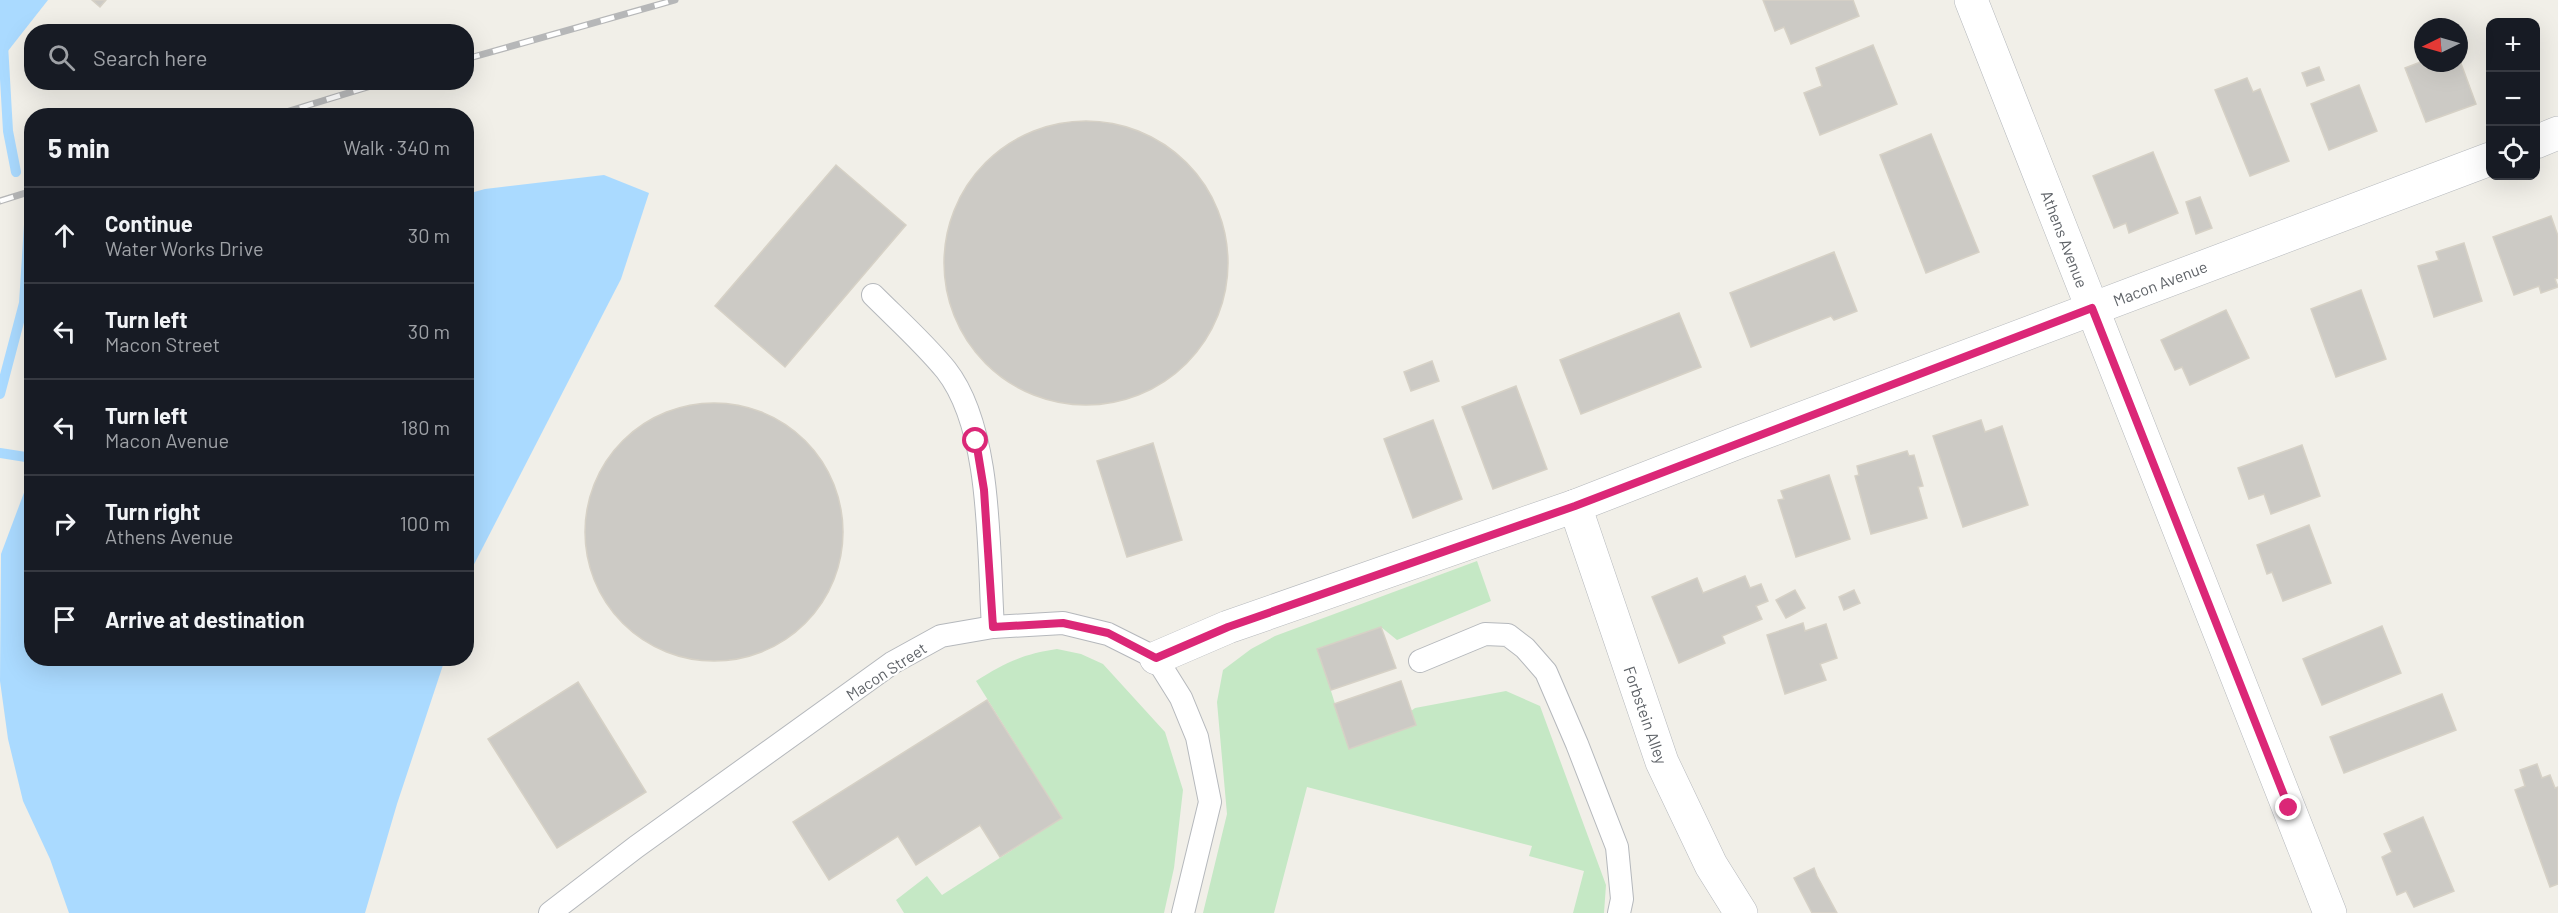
<!DOCTYPE html>
<meta charset="utf-8">
<style>
body{margin:0;font-family:Barlow,sans-serif;background:#242831;color:#f1f3f6}
.controls{position:absolute;right:18px;top:18px;display:grid;overflow:hidden;border-radius:12px;box-shadow:0 6px 24px #0002}
.controls button{width:54px;height:54px;display:grid;place-items:center;padding:0;border:0;border-bottom:2px solid #363941;background:#171b24;color:#f1f3f6;font:30px sans-serif}
.compass{position:absolute;left:2414px;top:18px;width:54px;height:54px;border-radius:50%;background:#171b24;box-shadow:0 6px 24px #0002;rotate:265deg}
.stop{position:absolute;width:18px;height:18px;margin:-14px;border:4px solid #db2777;border-radius:50%;background:#fff}
.stop.end{background:#db2777;border-color:#fff;box-shadow:0 2px 6px #0008}
.list{margin:0;padding:0;list-style:none}
h2{display:flex;justify-content:space-between;align-items:center;height:78px;margin:0;padding:0 24px;font-size:26px}
h2 small{font-size:20px;font-weight:400;color:#9ea1a6}
.list li{display:grid;grid-template-columns:39px 1fr auto;gap:18px;align-items:center;box-sizing:border-box;height:96px;padding:0 24px;border-top:2px solid #363941}
.list b{display:block;font-size:22px;white-space:nowrap}
.list p{margin:0;font-size:20px;white-space:nowrap;color:#9ea1a6}
.list em{font-size:20px;font-style:normal;color:#9ea1a6}
.icon{flex:none;width:33px;height:33px;fill:none;stroke:currentColor;stroke-width:2;stroke-linecap:round;stroke-linejoin:round}
.map{position:relative;flex:none;width:2558px;height:913px;overflow:hidden}
.search{position:absolute;background:#171b24;box-shadow:0 6px 24px #0002;left:24px;top:24px;width:450px;height:66px;display:flex;align-items:center;gap:15px;box-sizing:border-box;padding:0 21px;border-radius:24px;color:#9ea1a6;font-size:22px}
.panel{position:absolute;background:#171b24;box-shadow:0 6px 24px #0002;left:24px;top:108px;width:450px;height:558px;border-radius:24px}
.map>svg:first-child{display:block}
.green{fill:#c5e8c5}
.water{fill:#aadaff}
.lines{fill:none;stroke-linecap:round;stroke-linejoin:round}
.stream{stroke:#aadaff;stroke-width:10}
.building{fill:#cccac5;stroke:#d6d1c6;stroke-width:1.5}
.service-casing{stroke:#b5b8bc;stroke-width:24}
.minor-casing{stroke:#b5b8bc;stroke-width:34}
.service{stroke:#fff;stroke-width:22}
.minor{stroke:#fff;stroke-width:33}
.rail-casing{stroke:#b6b7b8;stroke-width:7}
.rail{stroke:#fff;stroke-width:4.5;stroke-dasharray:14;stroke-linecap:butt}
.route{stroke:#db2777;stroke-width:8}
.labels{text-anchor:middle;dominant-baseline:central;stroke-width:4.5;stroke-linejoin:round;paint-order:stroke}
.street-label{font-size:16px;fill:#5f6368;stroke:#fff}
</style>
<div class="map">
<svg width="2558" height="913" viewBox="0 0 2558 913">
<rect width="100%" height="100%" fill="#f1efe8"/>
<!-- green -->
<g class="green">
<path d="M1477,561l14,40 -94,39 -16,-13 -63,22 31,100 67,-24 -5,-14 4,-3 91,-17 34,15 66,179 -2,28h-31l11,-42 -55,-15 3,-10 -225,-59 -33,126h-71l24,-99 -10,-112 6,-32 28,-21 24,-13z"/>
<path d="M1057,649l24,5 22,10 62,68 18,58 -9,78 -10,45h-260l-8,-13 31,-24 15,19 120,-77 -86,-137c28,-18 47,-27 81,-32z"/>
</g>
<!-- water -->
<g class="water">
<path d="M0,0h48l-44,56h-4z"/>
<path d="M604,175l45,18 -28,86 -154,299v-384l18,-5z"/>
<path d="M31,474l1,184 413,1 -48,145 -32,109h-296l-19,-54 -27,-58 -15,-62 -8,-58 1,-127z"/>
</g>
<g class="lines">
<!-- stream -->
<g class="stream">
<path d="M3,44l5,87 8,41"/>
<path d="M0,394l24,-91 6,-94"/>
<path d="M0,453l32,5"/>
</g>
</g>
<!-- building -->
<g class="building">
<path d="M92,0h14l-6,7z"/>
<path d="M1763,0h90l6,16 -68,28 -7,-17 -9,4z"/>
<path d="M1873,45l24,59 -77,31 -16,-42 18,-7 -6,-18z"/>
<path d="M2459,58l17,46 -50,18 -21,-54 18,-7v2h36z"/>
<path d="M2319,67l5,13 -17,6 -5,-13z"/>
<path d="M2247,78l6,14 7,-3 29,72 -39,15 -35,-86z"/>
<path d="M2359,85l18,46 -48,19 -18,-46z"/>
<circle cx="1086" cy="263" r="142"/>
<path d="M1931,134l48,118 -53,21 -46,-118z"/>
<path d="M2153,152l25,61 -49,20 -3,-10 -12,5 -21,-52z"/>
<path d="M836,165l70,60 -121,142 -70,-61z"/>
<path d="M2200,197l12,31 -16,6 -10,-32z"/>
<path d="M2551,216l7,20v42l-3,1 3,8 -17,6 -2,-7 -25,9 -21,-58z"/>
<path d="M2464,243l18,58 -48,16 -16,-51 21,-6 -3,-8z"/>
<path d="M1834,252l23,59 -23,9 -3,-4 -80,31 -21,-54z"/>
<path d="M2361,290l25,69 -50,18 -25,-68z"/>
<path d="M2226,310l23,48 -59,27 -8,-18 -7,3 -14,-30z"/>
<path d="M1679,313l22,54 -120,47 -21,-54z"/>
<path d="M1432,361l7,20 -28,10 -7,-19z"/>
<path d="M1516,386l31,83 -54,20 -31,-82z"/>
<circle cx="714" cy="532" r="129"/>
<path d="M1433,420l29,79 -49,19 -29,-79z"/>
<path d="M1981,420l4,12 17,-6 26,79 -65,22 -30,-91z"/>
<path d="M1153,443l29,97 -55,17 -30,-96z"/>
<path d="M2302,445l18,51 -49,18 -7,-20 -15,5 -11,-31z"/>
<path d="M1907,451l2,5 5,-1 9,31 -5,1 9,31 -56,16 -16,-58 4,-1 -2,-9z"/>
<path d="M1829,475l21,64 -54,18 -18,-57 6,-1 -3,-8z"/>
<path d="M2309,525l22,58 -48,18 -11,-29 -5,2 -10,-29z"/>
<path d="M1745,576l5,12 11,-4 7,17 -12,5 6,13 -40,17 3,7 -46,20 -27,-66 45,-19 6,15z"/>
<path d="M1795,590l10,18 -19,10 -10,-18z"/>
<path d="M1854,590l6,13 -16,7 -5,-13z"/>
<path d="M1803,623l2,8 21,-7 11,34 -17,6 6,16 -41,14 -18,-59z"/>
<path d="M2382,626l19,47 -79,32 -19,-46z"/>
<path d="M1381,627l15,41 -65,22 -14,-41z"/>
<path d="M1401,681l15,44 -67,24 -15,-45z"/>
<path d="M578,682l68,110 -89,56 -69,-109z"/>
<path d="M2442,694l14,36 -112,43 -14,-36z"/>
<path d="M987,700l75,118 -62,39 -20,-32 -64,40 -18,-29 -69,44 -36,-58z"/>
<path d="M2537,764l5,14 8,-3 5,13 3,-1v97l-8,3 -35,-97 10,-4 -5,-16z"/>
<path d="M2423,817l31,74 -40,16 -8,-16 -9,4 -15,-38 10,-5 -8,-18z"/>
<path d="M1814,868l3,8 20,37h-25l-18,-35z"/>
</g>
<g class="lines">
<defs>
<g id="service">
<path d="M873,295c24,24 51,48 73,75 47,60 42,183 47,257"/>
<path d="M1420,661l65,-27 23,1 17,13 21,24 31,72 40,103 5,52 -3,14"/>
<path d="M550,913l86,-66 256,-184 49,-27 52,-9 70,-4 45,11 48,24 25,40 16,39 13,65 -27,111"/>
</g>
<g id="minor">
<path d="M1971,0l359,913"/>
<path d="M2536,142l22,-9"/>
<path d="M1575,506l87,256 49,103 30,48"/>
<path d="M1156,658l72,-31 347,-121 164,-64 751,-283"/>
</g>
</defs>
<!-- service casing -->
<use href="#service" class="service-casing"/>
<!-- minor casing -->
<use href="#minor" class="minor-casing"/>
<!-- service -->
<use href="#service" class="service"/>
<!-- minor -->
<use href="#minor" class="minor"/>
<defs>
<g id="rail">
<path d="M466,59l209,-59"/>
<path d="M273,116l111,-34"/>
<path d="M0,201l32,-10"/>
</g>
</defs>
<!-- rail casing -->
<use href="#rail" class="rail-casing"/>
<!-- rail -->
<use href="#rail" class="rail"/>
</g>
<g class="lines">
<!-- route -->
<path class="route" d="M976,441l8,49 9,137 70,-4 45,10 48,25 72,-31 347,-121 517,-198 197,500"/>
</g>
<g class="labels">
<!-- street labels -->
<g class="street-label">
<text transform="translate(2065 239) rotate(69)">Athens Avenue</text>
<text transform="translate(2160 283) rotate(-21)">Macon Avenue</text>
<text transform="translate(886 671) rotate(-33)">Macon Street</text>
<text transform="translate(1646 715) rotate(71)">Forbstein Alley</text>
</g>
</g>
</svg>
<div class="controls">
<button>+</button>
<button>−</button>
<button><svg class="icon" aria-label="locate" viewBox="0 0 24 24"><circle cx="12" cy="12" r="6"/><path d="M12 2v4M12 18v4M2 12h4M18 12h4"/></svg></button>
</div>
<svg class="compass" viewBox="-18 -18 36 36"><path d="M0-13l5 13h-10z" fill="#e53935"/><path d="M0 13l5-13h-10z" fill="#9ea1a6"/></svg>
<div class="stop" style="left:976px;top:441px"></div>
<div class="stop end" style="left:2289px;top:808px"></div>
<div class="search"><svg class="icon" aria-label="search" viewBox="0 0 24 24"><circle cx="10" cy="10" r="6"/><path d="M15 15l6 6"/></svg>Search here</div>
<section class="panel">
<h2>5 min<small>Walk · 340 m</small></h2>
<ul class="list">
<li><svg class="icon" aria-label="ahead" viewBox="0 0 24 24"><path d="M12 20V5M6 11l6-6 6 6"/></svg><div><b>Continue</b><p>Water Works Drive</p></div><em>30 m</em></li>
<li><svg class="icon" aria-label="left" viewBox="0 0 24 24"><path d="M17 20v-9H6M10 6l-5 5 5 5"/></svg><div><b>Turn left</b><p>Macon Street</p></div><em>30 m</em></li>
<li><svg class="icon" aria-label="left" viewBox="0 0 24 24"><path d="M17 20v-9H6M10 6l-5 5 5 5"/></svg><div><b>Turn left</b><p>Macon Avenue</p></div><em>180 m</em></li>
<li><svg class="icon" aria-label="right" viewBox="0 0 24 24"><path d="M7 20v-9h11M14 6l5 5-5 5"/></svg><div><b>Turn right</b><p>Athens Avenue</p></div><em>100 m</em></li>
<li><svg class="icon" aria-label="arrive" viewBox="0 0 24 24"><path d="M6 21V4h12l-3 4 3 4H6"/></svg><div><b>Arrive at destination</b></div></li>
</ul>
</section>
</div>
